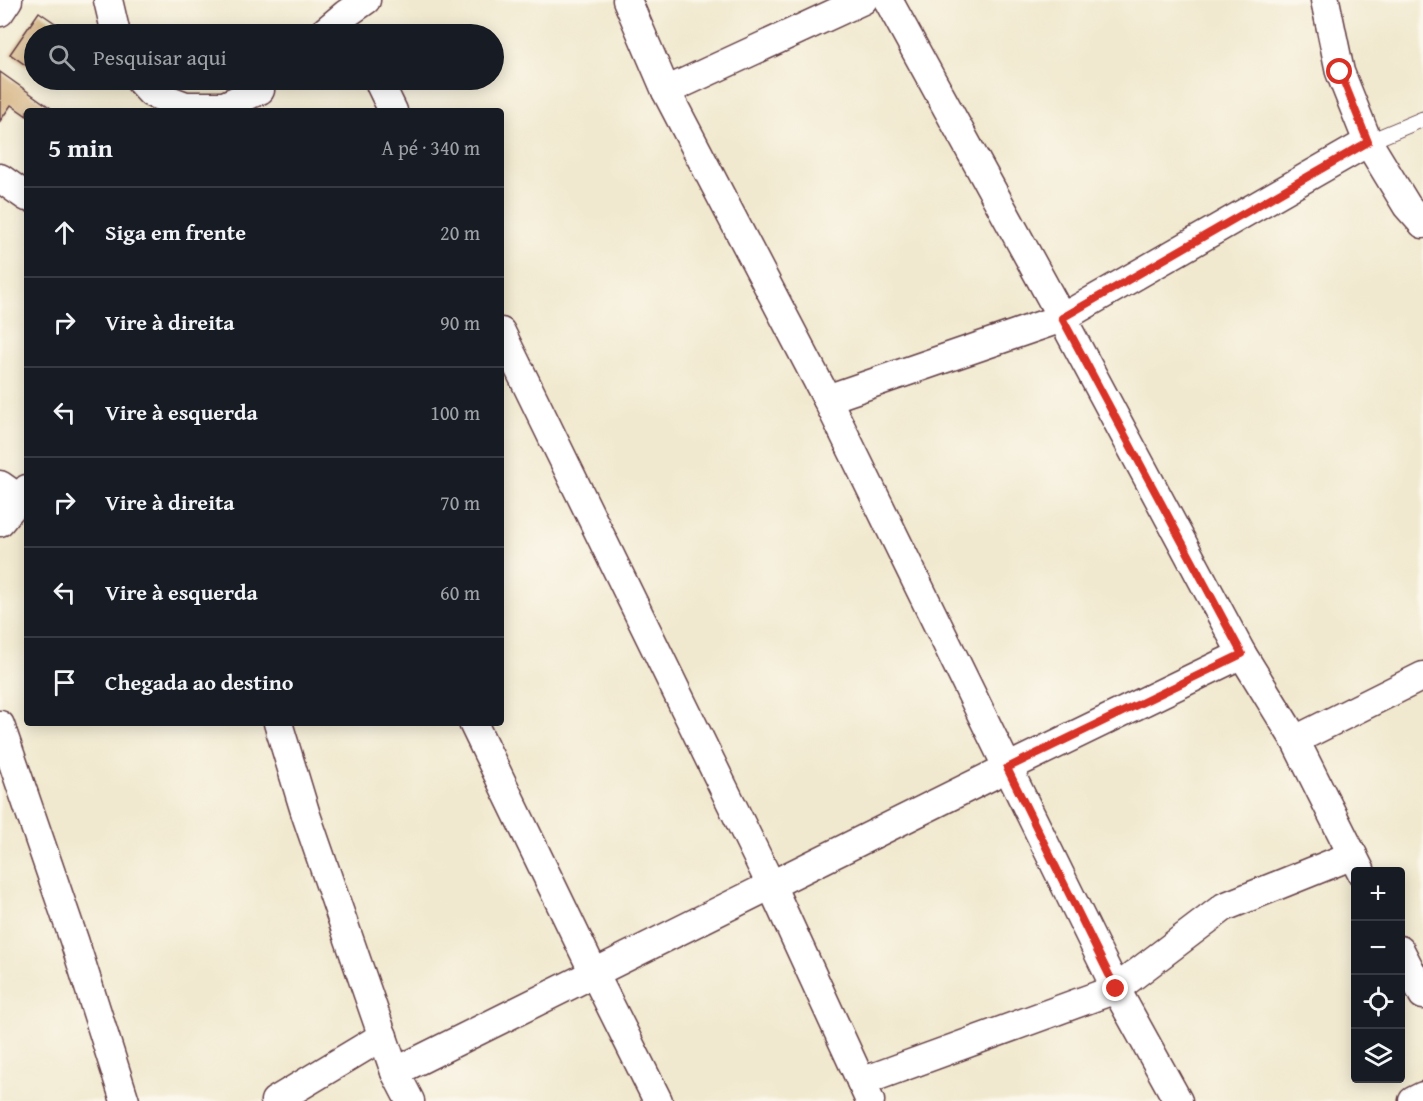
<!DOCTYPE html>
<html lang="pt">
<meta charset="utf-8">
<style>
body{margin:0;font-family:"Gentium Book Plus",serif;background:#242831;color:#f1f3f6}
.controls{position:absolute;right:18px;bottom:18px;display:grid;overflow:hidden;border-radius:6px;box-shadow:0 3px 15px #0003}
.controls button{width:54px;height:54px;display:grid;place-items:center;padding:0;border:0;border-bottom:2px solid #363941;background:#171b24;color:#f1f3f6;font:30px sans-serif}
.stop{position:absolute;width:18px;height:18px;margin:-14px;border:4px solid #d93025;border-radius:50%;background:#fff}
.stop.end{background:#d93025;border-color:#fff;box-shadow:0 2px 6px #0008}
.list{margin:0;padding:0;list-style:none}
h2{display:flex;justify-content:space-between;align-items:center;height:78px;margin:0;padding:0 24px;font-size:26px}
h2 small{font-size:20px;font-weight:400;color:#9ea1a6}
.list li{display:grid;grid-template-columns:39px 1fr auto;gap:18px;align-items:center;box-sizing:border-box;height:90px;padding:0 24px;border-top:2px solid #363941}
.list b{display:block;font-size:22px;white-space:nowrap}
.list em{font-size:20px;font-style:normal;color:#9ea1a6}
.icon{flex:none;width:33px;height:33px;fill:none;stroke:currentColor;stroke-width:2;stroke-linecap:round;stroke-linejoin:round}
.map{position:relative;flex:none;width:1423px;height:1101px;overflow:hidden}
.search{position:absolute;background:#171b24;box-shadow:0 3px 15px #0003;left:24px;top:24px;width:480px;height:66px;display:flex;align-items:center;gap:15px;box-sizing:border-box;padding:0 21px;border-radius:33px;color:#9ea1a6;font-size:22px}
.panel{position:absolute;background:#171b24;box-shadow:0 3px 15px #0003;left:24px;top:108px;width:480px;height:618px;border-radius:6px}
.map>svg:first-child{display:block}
.building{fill:#d5b281}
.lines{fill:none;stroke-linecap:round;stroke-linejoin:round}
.service-casing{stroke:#633d44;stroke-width:17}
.minor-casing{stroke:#633d44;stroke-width:31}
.service{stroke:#fff;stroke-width:15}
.minor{stroke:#fff;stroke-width:28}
.route{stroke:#d93025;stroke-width:8}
</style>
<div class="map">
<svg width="1423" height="1101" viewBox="0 0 1423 1101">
<rect width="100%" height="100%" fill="#fbf7ec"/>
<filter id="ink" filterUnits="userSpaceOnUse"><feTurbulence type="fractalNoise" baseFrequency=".0167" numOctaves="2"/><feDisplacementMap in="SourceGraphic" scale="12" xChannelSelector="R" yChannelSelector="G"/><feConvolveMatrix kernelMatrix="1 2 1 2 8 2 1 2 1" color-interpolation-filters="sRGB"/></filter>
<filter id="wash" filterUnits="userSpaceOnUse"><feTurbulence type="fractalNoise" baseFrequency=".008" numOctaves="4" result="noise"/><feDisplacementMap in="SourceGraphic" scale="24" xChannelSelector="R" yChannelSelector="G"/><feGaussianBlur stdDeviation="1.35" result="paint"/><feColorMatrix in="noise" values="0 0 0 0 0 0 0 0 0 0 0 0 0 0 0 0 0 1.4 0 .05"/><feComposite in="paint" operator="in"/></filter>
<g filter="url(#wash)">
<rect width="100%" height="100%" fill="#f1e9cf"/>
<g id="blocks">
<!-- building -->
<g class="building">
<path d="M39,12l32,22h-37v37l-24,-17z"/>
<path d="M0,72l55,39h-28v5l-16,-11 -11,16z"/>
</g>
</g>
</g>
<g filter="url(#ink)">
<use href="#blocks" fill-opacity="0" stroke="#633d44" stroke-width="1.5"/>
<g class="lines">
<defs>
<path id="service" d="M1368,142l55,-23"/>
<g id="minor">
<path d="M108,0l8,34"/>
<path d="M627,0l39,91 161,308 289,590 62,112"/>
<path d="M888,0l174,318 180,336 53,86 66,132"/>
<path d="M1325,0l15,72 28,70 39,64 16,18"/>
<path d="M0,12l8,-12"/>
<path d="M322,34l24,-20 20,-14"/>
<path d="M139,80l12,13 35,13h38l36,-16"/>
<path d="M378,80l15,31"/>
<path d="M666,91l197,-91"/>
<path d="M0,178l27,19"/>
<path d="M501,332l270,553 99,216"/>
<path d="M827,399l235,-81 306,-176"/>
<path d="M0,485l20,14"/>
<path d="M0,522l27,-33"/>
<path d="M278,723l28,92 89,257 15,29"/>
<path d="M473,723l121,250 64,128"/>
<path d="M0,725l74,215 51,161"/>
<path d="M1295,740l128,-64"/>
<path d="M1400,950l23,45"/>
<path d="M395,1072l612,-304 235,-114"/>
<path d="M861,1082l255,-93 108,-82 129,-52"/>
<path d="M275,1101l108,-65"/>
<path d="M1413,1101l10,-5"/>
</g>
</defs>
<!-- service casing -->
<use href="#service" class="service-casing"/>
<!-- minor casing -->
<use href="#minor" class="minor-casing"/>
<!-- service -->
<use href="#service" class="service"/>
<!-- minor -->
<use href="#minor" class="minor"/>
</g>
</g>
<g class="lines" filter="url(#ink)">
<!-- route -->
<path class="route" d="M1116,989l-109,-221 235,-114 -180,-336 306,-176 -28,-70"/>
</g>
</svg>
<div class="controls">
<button>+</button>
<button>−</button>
<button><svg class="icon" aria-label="locate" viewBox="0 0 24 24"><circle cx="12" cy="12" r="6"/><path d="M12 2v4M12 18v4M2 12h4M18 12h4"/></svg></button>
<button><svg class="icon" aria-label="layers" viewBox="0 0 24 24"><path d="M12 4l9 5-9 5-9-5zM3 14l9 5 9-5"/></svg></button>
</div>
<div class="stop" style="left:1340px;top:72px"></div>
<div class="stop end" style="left:1116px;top:989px"></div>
<div class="search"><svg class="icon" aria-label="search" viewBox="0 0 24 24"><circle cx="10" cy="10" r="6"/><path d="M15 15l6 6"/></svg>Pesquisar aqui</div>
<section class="panel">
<h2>5 min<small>A pé · 340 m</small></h2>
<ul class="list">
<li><svg class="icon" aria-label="ahead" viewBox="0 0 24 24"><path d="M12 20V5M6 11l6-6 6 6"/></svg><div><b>Siga em frente</b></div><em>20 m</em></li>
<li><svg class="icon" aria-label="right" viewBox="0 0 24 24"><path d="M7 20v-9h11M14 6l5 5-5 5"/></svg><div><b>Vire à direita</b></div><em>90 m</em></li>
<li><svg class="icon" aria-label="left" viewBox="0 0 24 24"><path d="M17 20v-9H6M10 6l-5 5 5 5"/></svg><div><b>Vire à esquerda</b></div><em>100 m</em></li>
<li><svg class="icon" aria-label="right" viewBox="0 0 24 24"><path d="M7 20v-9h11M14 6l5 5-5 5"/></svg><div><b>Vire à direita</b></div><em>70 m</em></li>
<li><svg class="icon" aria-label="left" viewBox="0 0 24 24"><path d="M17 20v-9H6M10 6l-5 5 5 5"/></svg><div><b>Vire à esquerda</b></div><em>60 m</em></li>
<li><svg class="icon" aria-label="arrive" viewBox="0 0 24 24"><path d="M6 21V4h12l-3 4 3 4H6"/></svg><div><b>Chegada ao destino</b></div></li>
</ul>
</section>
</div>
